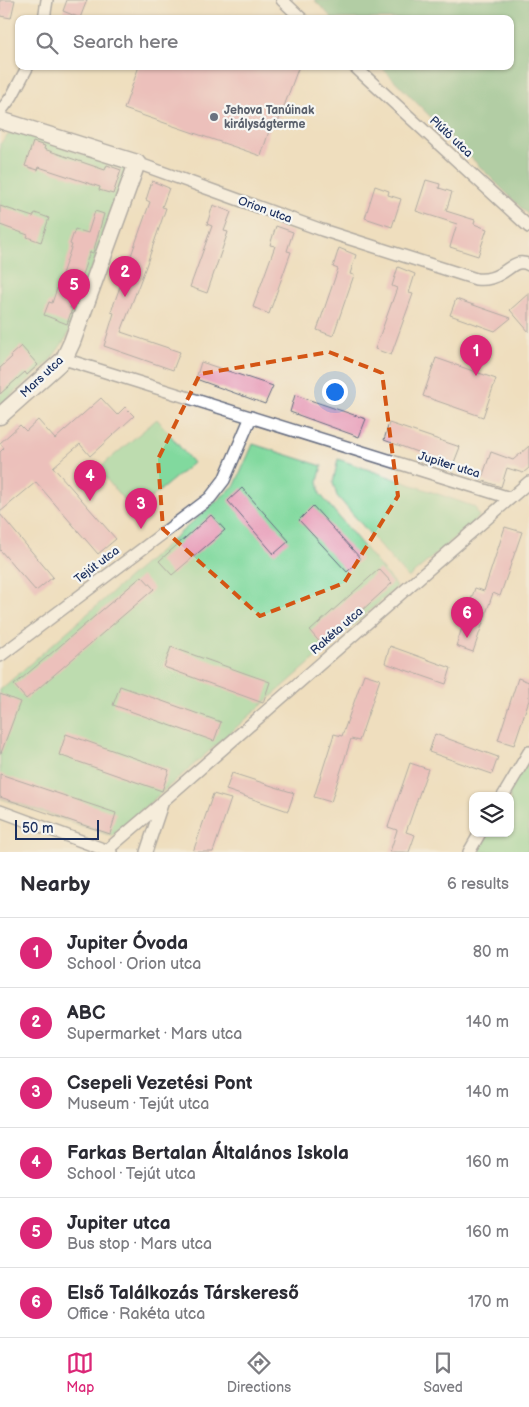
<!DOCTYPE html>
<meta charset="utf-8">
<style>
body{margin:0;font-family:"Balsamiq Sans",sans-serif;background:#f2f2f3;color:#2b2b33}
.controls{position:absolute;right:15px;bottom:15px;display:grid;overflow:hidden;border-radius:10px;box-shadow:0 1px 4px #0004}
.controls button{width:45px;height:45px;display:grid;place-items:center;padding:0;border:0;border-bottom:1px solid #e1e1e2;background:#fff;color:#2b2b33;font:25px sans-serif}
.scale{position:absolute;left:15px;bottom:12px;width:84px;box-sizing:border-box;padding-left:5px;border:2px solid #1b2f5e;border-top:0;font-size:14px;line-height:18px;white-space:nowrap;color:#1b2f5e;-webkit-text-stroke:4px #f6f6f2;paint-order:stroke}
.you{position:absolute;left:334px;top:391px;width:18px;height:18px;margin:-12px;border:4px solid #fff;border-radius:50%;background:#1a73e8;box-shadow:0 0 0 8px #1a73e833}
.badge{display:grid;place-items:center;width:32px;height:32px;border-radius:50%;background:#db2777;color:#fff;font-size:16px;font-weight:700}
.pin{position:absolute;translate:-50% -41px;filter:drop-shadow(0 1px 2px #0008)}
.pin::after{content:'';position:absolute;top:26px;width:18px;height:15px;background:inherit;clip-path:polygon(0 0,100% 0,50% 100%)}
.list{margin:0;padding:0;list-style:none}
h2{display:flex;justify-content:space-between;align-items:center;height:65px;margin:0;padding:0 20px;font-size:21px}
h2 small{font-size:16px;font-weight:400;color:#7c7c81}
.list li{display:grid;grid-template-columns:32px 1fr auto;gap:15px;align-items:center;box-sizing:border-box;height:70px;padding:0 20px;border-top:1px solid #e1e1e2}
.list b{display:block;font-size:19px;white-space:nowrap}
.list p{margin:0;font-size:16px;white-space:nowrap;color:#7c7c81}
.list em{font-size:16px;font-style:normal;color:#7c7c81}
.icon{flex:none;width:28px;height:28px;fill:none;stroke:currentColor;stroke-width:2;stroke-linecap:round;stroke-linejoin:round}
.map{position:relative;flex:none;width:529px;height:852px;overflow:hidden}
.search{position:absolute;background:#fff;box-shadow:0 1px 4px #0004;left:15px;right:15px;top:15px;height:55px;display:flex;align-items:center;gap:12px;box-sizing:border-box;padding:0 18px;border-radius:10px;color:#7c7c81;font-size:19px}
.sheet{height:485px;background:#fff}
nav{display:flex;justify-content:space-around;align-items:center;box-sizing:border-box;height:70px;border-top:1px solid #e1e1e2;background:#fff;font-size:14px;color:#7c7c81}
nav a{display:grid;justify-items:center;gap:2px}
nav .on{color:#db2777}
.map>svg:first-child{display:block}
.green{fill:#81d99e;stroke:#4e847e}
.forest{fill:#68b985;stroke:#427472}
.building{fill:#e89cb8}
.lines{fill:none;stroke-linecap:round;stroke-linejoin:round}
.street-casing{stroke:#656c80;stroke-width:14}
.secondary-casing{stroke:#656c80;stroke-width:19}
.street{stroke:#fff;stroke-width:11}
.secondary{stroke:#fff;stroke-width:16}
.marked{fill:none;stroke:#d45514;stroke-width:4;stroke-dasharray:10 6;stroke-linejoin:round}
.worship-dot{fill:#6b7280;stroke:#f6f6f2;stroke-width:2}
.labels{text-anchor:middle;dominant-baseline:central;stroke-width:4.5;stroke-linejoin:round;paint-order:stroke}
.worship-label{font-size:12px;font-weight:bold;fill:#5b616d;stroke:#f6f6f2;text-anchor:start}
.street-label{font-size:12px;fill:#1b2f5e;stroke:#f6f6f2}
</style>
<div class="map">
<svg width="529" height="852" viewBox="0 0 529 852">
<rect width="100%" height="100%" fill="#f6f6f2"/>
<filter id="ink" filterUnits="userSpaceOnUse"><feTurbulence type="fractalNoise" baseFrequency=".02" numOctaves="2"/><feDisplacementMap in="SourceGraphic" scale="10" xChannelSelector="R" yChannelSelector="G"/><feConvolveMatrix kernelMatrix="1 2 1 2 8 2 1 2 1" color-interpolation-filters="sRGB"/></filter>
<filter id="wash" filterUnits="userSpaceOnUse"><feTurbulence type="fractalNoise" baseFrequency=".0096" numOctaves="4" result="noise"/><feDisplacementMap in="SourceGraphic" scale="20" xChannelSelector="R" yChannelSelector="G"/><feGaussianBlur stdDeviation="1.12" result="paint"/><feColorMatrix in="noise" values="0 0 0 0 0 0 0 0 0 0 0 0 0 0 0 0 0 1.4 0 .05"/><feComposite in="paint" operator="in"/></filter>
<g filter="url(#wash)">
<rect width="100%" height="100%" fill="#efdebe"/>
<!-- green -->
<g class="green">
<path d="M20,133l105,35 1,7 -59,162 -18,25 -49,43v-261l8,-9z"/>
<path d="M157,419l36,44 -59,49 -36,-43z"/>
<path d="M253,444l69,22 -4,15 2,13 77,93 -285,249 -112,-38v-108l235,-205z"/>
<path d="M338,459l137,48 4,10 -71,61 -71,-82 -4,-13z"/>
<path d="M529,745v107h-58l10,-19h29v-37h-8z"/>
</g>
<!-- forest -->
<path class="forest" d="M314,0h215v216l-149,-150h130v-47h-177z"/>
<g id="blocks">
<!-- building -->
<g class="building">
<path d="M0,0h15l-4,18 -11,-2z"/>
<path d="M67,0h20l-7,18 -17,-7z"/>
<path d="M139,66h160l-23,62 -5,-3 -10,31 -137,-47z"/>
<path d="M33,142l12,4 -1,3 61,21 2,-5 14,5 -8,24 -14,-4 1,-3 -61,-20 -1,3 -13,-4z"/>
<path d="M426,180l14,4 -1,4 13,4 -6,19 29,9 -1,4 13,5 -9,27 -28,-9 7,-23 -41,-13z"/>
<path d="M152,181l17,7 -7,19 4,1 -21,61 -24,63 59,20 -7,18 -69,-24 10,-33 -3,-1 39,-110 -4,-2z"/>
<path d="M375,186l14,5 -1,4 13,4 -9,28 -27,-9z"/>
<path d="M213,205l18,7 -7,19 4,1 -21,61 -17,-6 22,-61 -5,-2z"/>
<path d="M0,206l33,11 2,-4 14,5 -8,24 -14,-5 1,-2 -28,-10z"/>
<path d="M95,211l9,3 -11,39 -3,-1 -20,56 2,1 -5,15 -23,-9 5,-13 3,1 20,-58 -2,-1 5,-15 13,4z"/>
<path d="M276,226l17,6 -6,19 4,1 -22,62 -16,-7 22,-61 -5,-1z"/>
<path d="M339,248l17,7 -6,19 4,1 -21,61 -16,-6 21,-61 -5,-2z"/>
<path d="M398,267l17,7 -6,19 4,1 -22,61 -16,-6 22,-61 -5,-2z"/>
<path d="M529,293v39l-19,-22z"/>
<path d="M456,299l55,19 -16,13 -45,-16z"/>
<path d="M21,346l17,19 -11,10 -2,-3 -25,22v-26l12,-11 -1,-2z"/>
<path d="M436,358l60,21 -13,38 -60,-21z"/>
<path d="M201,362l72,24 -8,18 -69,-25z"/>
<path d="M295,395l71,24 -7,18 -69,-25z"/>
<path d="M101,398l16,17 8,-8 9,9 -44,40 -10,-12 -27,23 63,72 -18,15 -62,-72 -36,30v-60l4,-4 -4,-5 20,-18 6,6 12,-11 17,19z"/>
<path d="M389,423l71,24 -7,18 -69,-25z"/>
<path d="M529,446v22l-6,5 -16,-5 -6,19 -20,-7 10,-28 22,8z"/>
<path d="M242,488l47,53 -15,13 -46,-53z"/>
<path d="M313,506l48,53 -14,13 -48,-52z"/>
<path d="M0,514l53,63 -17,14 -36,-41z"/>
<path d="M211,515l14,15 -53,45 -13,-14z"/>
<path d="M505,527l17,5 -22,64 -7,-3 -20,59 -17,-6 19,-58 9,3z"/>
<path d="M379,569l13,14 -69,63 -13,-15z"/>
<path d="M142,576l12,13 -128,110 -12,-14z"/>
<path d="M390,646l61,22 -5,16 -61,-21z"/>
<path d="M171,647l99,35 -7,21 -99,-36z"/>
<path d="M364,674l16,5 -21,62 -8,-2 -20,63 -17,-5 20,-63 8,2z"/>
<path d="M518,678l11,4v18l-15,45 -16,-5z"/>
<path d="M120,686l101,36 -7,19 -101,-36z"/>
<path d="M0,694l20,8 -19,51h-1z"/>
<path d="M66,734l103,36 -7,21 -103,-36z"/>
<path d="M435,734l63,23 -6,17 -63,-22z"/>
<path d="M410,763l18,6 -22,63 9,3 -6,17h-19l7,-22 -9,-3z"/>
<path d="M232,773l62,20 -6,18 -62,-21z"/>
<path d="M0,774l116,39 -6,21 -110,-37z"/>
<path d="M213,794l18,5 -18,53h-20z"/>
</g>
</g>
</g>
<g filter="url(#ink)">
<use href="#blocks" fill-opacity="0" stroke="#656c80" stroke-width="1"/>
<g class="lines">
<defs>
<g id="street">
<path d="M282,0l20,19"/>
<path d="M44,19l3,-19"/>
<path d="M354,66l175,161"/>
<path d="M0,112l12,-16 16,-30"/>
<path d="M137,163l185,67 154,49c9,1 16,0 24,-5 10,-5 17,-16 29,-9"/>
<path d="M64,359l446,139"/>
<path d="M0,656l210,-158 14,-18 27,-63"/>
<path d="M503,796l26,-44"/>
<path d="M0,811l111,41"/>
<path d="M107,850l55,-47"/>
<path d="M146,852l17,-51 366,-319"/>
<path d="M469,852l11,-19"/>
</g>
<path id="secondary" d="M0,120l137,43 -65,179 -8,17 -64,57"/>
</defs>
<!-- street casing -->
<use href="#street" class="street-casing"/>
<!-- secondary casing -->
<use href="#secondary" class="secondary-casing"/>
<!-- street -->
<use href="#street" class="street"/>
<!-- secondary -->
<use href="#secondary" class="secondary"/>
</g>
</g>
<!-- marked area -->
<path d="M0 0H529V852H0ZM329,352l53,21 16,123 -54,87 -84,33 -97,-87 -5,-70 42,-85z" fill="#efdebe" fill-opacity=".55" fill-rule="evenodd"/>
<path class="marked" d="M329,352l53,21 16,123 -54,87 -84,33 -97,-87 -5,-70 42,-85z"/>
<!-- markers -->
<circle class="worship-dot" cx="214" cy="117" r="5"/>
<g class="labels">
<!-- worship labels -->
<g class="worship-label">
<text x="224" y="110">Jehova Tanúinak<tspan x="224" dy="14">királyságterme</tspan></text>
</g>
<!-- street labels -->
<g class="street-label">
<text transform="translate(451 137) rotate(43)">Plútó utca</text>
<text transform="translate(265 210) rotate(20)">Orion utca</text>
<text transform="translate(42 377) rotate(-43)">Mars utca</text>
<text transform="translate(449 465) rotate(17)">Jupiter utca</text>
<text transform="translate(97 565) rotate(-37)">Tejút utca</text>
<text transform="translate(337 631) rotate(-41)">Rakéta utca</text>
</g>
</g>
</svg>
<div class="controls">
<button><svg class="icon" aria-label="layers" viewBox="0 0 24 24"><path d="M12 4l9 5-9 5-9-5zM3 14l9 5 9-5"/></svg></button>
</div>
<div class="scale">50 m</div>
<div class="you"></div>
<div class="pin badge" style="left:476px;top:376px">1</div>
<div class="pin badge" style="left:125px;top:297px">2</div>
<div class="pin badge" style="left:141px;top:529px">3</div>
<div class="pin badge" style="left:90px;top:501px">4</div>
<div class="pin badge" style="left:74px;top:310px">5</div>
<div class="pin badge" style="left:467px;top:638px">6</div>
<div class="search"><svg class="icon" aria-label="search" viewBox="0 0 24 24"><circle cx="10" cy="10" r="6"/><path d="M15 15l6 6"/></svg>Search here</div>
</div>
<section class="sheet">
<h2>Nearby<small>6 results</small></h2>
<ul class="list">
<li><span class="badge">1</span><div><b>Jupiter Óvoda</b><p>School · Orion utca</p></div><em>80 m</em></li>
<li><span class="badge">2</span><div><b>ABC</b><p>Supermarket · Mars utca</p></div><em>140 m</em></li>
<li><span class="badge">3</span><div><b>Csepeli Vezetési Pont</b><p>Museum · Tejút utca</p></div><em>140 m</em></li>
<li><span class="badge">4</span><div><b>Farkas Bertalan Általános Iskola</b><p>School · Tejút utca</p></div><em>160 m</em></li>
<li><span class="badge">5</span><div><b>Jupiter utca</b><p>Bus stop · Mars utca</p></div><em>160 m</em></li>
<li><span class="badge">6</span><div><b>Első Találkozás Társkereső</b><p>Office · Rakéta utca</p></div><em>170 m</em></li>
</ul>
</section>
<nav>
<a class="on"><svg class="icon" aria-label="map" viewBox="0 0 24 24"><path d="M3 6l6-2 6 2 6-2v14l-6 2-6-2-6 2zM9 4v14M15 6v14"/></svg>Map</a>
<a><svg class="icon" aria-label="directions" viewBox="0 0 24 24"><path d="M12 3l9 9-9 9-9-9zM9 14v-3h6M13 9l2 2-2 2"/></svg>Directions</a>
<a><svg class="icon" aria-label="saved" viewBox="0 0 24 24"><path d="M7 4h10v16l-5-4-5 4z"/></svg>Saved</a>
</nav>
